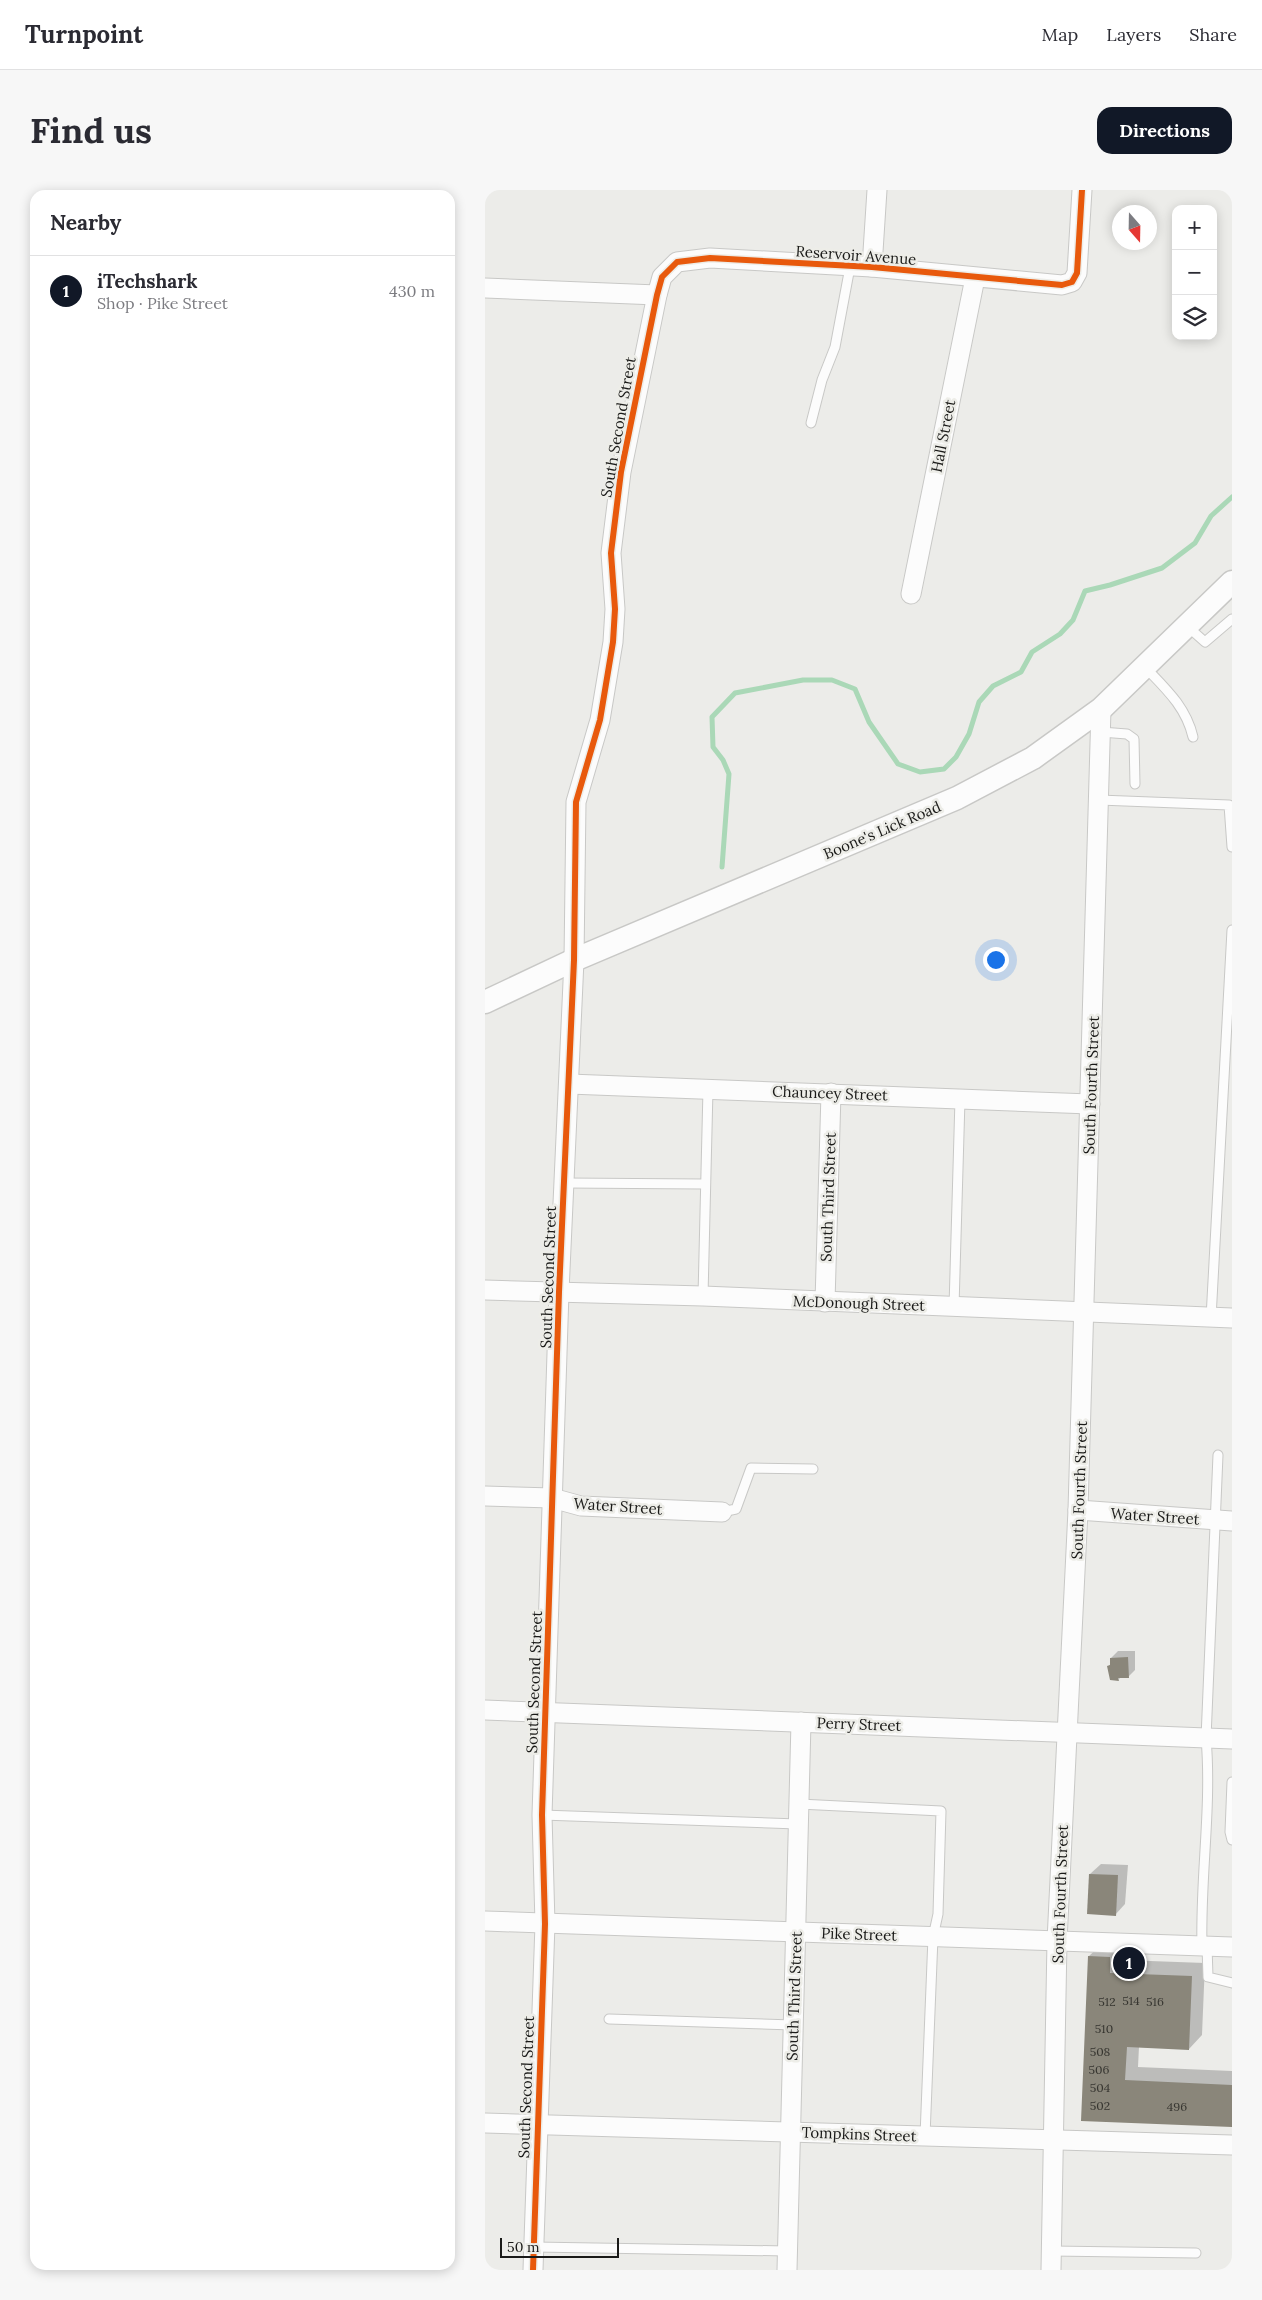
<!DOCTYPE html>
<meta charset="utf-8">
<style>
body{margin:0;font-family:Lora,serif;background:#f7f7f7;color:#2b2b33}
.controls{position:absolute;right:15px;top:15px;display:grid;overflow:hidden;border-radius:10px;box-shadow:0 2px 12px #0003}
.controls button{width:45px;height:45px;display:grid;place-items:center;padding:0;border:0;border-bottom:1px solid #e1e1e2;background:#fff;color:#2b2b33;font:25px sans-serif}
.compass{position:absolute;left:627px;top:15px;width:45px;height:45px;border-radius:50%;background:#fff;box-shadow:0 2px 12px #0003;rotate:160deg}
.scale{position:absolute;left:15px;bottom:12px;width:119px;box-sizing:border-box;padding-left:5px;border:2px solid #1a1a18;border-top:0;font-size:14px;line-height:18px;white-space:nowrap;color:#1a1a18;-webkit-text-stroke:4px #edede8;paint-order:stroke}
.you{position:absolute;left:510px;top:769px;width:18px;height:18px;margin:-12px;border:4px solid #fff;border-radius:50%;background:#1a73e8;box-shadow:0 0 0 8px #1a73e833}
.badge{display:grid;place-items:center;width:32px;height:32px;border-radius:50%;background:#111827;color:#fff;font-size:16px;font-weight:700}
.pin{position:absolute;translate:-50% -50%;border:2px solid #fff;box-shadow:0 1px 5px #0006}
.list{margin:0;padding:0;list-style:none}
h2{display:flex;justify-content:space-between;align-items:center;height:65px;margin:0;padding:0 20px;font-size:21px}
h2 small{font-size:16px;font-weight:400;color:#7c7c81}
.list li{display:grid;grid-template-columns:32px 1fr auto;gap:15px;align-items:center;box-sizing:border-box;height:70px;padding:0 20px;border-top:1px solid #e1e1e2}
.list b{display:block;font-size:19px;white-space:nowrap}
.list p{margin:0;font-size:16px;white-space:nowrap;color:#7c7c81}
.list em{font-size:16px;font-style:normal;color:#7c7c81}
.icon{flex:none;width:28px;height:28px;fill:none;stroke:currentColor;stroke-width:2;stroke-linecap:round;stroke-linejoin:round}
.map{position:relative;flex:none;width:747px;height:2080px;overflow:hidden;border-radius:15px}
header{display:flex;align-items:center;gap:30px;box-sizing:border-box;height:70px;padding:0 25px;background:#fff;border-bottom:1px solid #e1e1e2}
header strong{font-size:24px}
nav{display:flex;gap:28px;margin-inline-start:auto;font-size:18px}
.intro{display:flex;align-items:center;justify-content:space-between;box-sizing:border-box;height:120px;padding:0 30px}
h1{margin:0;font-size:35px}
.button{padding:12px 22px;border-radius:15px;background:#111827;color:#fff;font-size:18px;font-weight:700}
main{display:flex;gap:30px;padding:0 30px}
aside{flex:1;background:#fff;border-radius:15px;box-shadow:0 2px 12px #0003}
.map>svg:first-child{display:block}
.shadow{fill:#0003}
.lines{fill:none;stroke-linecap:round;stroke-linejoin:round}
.stream{stroke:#aad8b7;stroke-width:5}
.building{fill:#8a867a}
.service-casing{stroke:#c8c8c6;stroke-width:11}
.minor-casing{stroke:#c8c8c6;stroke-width:21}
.tertiary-casing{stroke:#c8c8c6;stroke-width:25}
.service{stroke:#fcfcfc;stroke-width:9}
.minor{stroke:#fcfcfc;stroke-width:19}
.tertiary{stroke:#fcfcfc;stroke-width:22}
.cycleway-casing{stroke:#edede8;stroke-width:9}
.cycleway{stroke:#e8590c;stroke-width:6}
.labels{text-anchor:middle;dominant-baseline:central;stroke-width:5;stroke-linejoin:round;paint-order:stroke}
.number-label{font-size:12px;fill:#363530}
.street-label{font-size:15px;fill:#1a1a18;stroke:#edede8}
</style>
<header>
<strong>Turnpoint</strong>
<nav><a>Map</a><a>Layers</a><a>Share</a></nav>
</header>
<div class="intro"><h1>Find us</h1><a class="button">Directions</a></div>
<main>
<aside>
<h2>Nearby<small></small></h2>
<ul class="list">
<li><span class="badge">1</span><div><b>iTechshark</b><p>Shop · Pike Street</p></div><em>430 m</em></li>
</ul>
</aside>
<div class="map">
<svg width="747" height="2080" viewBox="0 0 747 2080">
<rect width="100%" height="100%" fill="#ecece9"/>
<!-- shadow -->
<g class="shadow">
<path d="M633,1461h17v19l-6,6 -8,1 -3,3 -9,-14 2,-3v-5z"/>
<path d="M616,1674l27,1 -3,39 -10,11 -25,-41z"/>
<path d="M618,1753l20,1v16l82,3 -3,72 -13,14 -50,-2 -1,20 94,4v55l-150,-6 7,-164z"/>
</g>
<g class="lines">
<!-- stream -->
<path class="stream" d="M237,677l7,-93 -6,-14 -10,-13 -1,-30 23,-24 68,-13h29l23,9 14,33 29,42 22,8 24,-3 12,-12 13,-23 10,-32 14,-16 28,-14 11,-20 28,-18 13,-14 12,-29 25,-6 52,-17 33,-25 16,-27 21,-19"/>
</g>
<!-- building -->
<g class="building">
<path d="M643,1467l1,21h-11l1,3 -9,-1 -3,-14 3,-1v-7z"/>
<path d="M604,1684l29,1 -2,41 -29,-2z"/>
<path d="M603,1766l22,1v16l82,3 -3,74 -62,-3 -2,33 107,5v42l-151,-6z"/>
</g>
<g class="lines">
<defs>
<g id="service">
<path d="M326,233l11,-43 13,-33 15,-80"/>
<path d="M702,436l18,16 27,-23"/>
<path d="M660,477c21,22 41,40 48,70"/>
<path d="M616,542l26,2 7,5 1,45"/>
<path d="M614,610l130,5 3,42"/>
<path d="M80,993l139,1"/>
<path d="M218,1106l5,-207"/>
<path d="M469,1117l6,-208"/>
<path d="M726,1128l21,-388"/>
<path d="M237,1322l14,-3 15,-41 62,1"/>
<path d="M747,1592l-2,50 2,8"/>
<path d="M314,1614l142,7 -3,103 -5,23 -8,199"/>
<path d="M57,1625l256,9"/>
<path d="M717,1756c-2,-69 10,-139 4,-208l12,-283"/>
<path d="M722,1756l1,31 24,6"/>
<path d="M124,1829l184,6"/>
<path d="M49,2057l253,4"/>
<path d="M567,2061l144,2"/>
</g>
<g id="minor">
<path d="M387,77l5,-77"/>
<path d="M0,98l172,7"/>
<path d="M426,404l64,-316"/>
<path d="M84,894l521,20"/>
<path d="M0,1100l218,6 529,22"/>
<path d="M340,1112l6,-209"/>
<path d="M0,1306l67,2 29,8 141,6"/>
<path d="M593,1320l154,11"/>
<path d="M0,1520l747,29"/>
<path d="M0,1731l747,26"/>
<path d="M0,1933l747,22"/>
<path d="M48,2080l12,-346 -3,-109 17,-523 15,-332 2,-158 24,-82 13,-78 2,-33 -4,-56 10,-81 36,-177 5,-18 15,-15 33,-4 162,9 190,18 10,-3 5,-9 5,-83"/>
<path d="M302,2080l14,-548"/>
<path d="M566,2080l6,-329 21,-431 23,-801"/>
</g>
<path id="tertiary" d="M0,812l89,-42 383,-162 76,-40 68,-49 131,-127"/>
</defs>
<!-- service casing -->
<use href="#service" class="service-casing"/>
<!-- minor casing -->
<use href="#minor" class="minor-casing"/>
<!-- tertiary casing -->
<use href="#tertiary" class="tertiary-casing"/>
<!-- service -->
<use href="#service" class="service"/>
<!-- minor -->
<use href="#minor" class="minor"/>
<!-- tertiary -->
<use href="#tertiary" class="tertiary"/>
<defs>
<path id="cycleway" d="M48,2080l12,-346 -3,-109 17,-523 15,-332 2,-158 24,-82 13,-78 2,-33 -4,-56 10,-81 36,-177 5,-18 15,-15 33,-4 162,9 190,18 10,-3 5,-9 5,-83"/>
</defs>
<!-- cycleway casing -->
<use href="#cycleway" class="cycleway-casing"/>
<!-- cycleway -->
<use href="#cycleway" class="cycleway"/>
</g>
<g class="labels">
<!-- number labels -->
<g class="number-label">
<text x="646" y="1810">514</text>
<text x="622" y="1811">512</text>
<text x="670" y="1811">516</text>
<text x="619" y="1838">510</text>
<text x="615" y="1861">508</text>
<text x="614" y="1879">506</text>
<text x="615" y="1897">504</text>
<text x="615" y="1915">502</text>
<text x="692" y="1916">496</text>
</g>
<!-- street labels -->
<g class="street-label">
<text transform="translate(371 65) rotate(4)">Reservoir Avenue</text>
<text transform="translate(133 237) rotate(-80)">South Second Street</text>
<text transform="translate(458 246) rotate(-79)">Hall Street</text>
<text transform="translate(397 640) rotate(-23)">Boone's Lick Road</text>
<text transform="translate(606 895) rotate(-88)">South Fourth Street</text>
<text transform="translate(345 903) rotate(2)">Chauncey Street</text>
<text transform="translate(343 1007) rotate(-88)">South Third Street</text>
<text transform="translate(63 1087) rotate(-88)">South Second Street</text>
<text transform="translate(374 1113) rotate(2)">McDonough Street</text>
<text transform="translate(594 1300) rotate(-88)">South Fourth Street</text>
<text transform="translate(133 1316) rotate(4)">Water Street</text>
<text transform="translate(670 1326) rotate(4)">Water Street</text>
<text transform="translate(49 1492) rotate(-88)">South Second Street</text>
<text transform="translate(374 1534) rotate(2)">Perry Street</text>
<text transform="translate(575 1704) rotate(-88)">South Fourth Street</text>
<text transform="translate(374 1744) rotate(2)">Pike Street</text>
<text transform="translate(309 1806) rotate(-88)">South Third Street</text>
<text transform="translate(41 1897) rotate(-88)">South Second Street</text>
<text transform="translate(374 1944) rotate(2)">Tompkins Street</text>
</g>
</g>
</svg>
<div class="controls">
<button>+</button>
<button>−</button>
<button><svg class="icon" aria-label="layers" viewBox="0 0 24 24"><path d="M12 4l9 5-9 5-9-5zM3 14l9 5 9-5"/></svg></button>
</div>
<svg class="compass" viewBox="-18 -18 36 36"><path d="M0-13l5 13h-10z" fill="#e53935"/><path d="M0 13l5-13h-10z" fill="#7c7c81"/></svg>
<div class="scale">50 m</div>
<div class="you"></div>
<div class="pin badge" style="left:644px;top:1773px">1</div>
</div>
</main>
